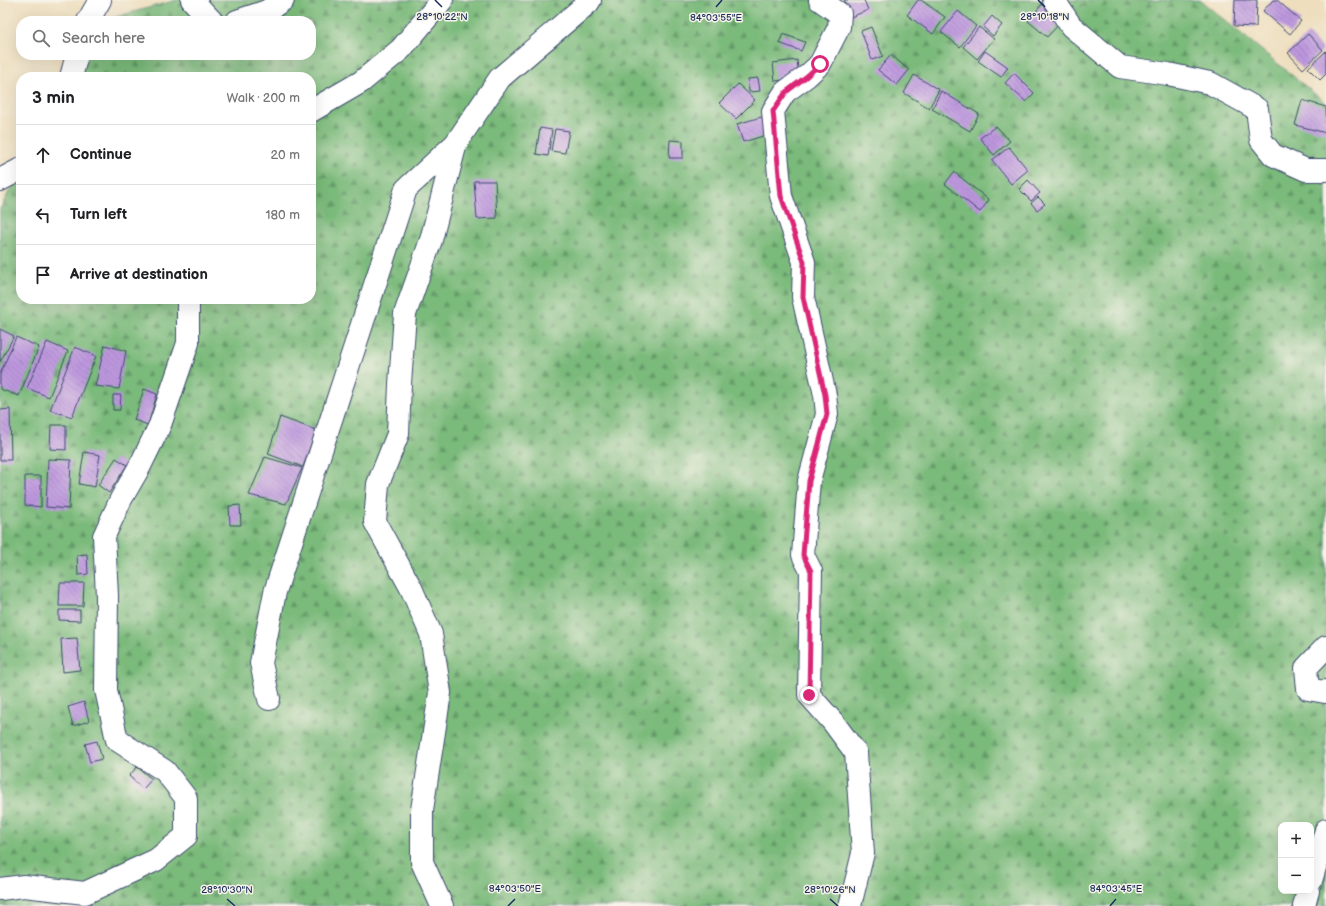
<!DOCTYPE html>
<meta charset="utf-8">
<style>
body{margin:0;font-family:"Balsamiq Sans",sans-serif;background:#f6f6f6;color:#202124}
.controls{position:absolute;right:12px;bottom:12px;display:grid;overflow:hidden;border-radius:8px;box-shadow:0 4px 16px #0002}
.controls button{width:36px;height:36px;display:grid;place-items:center;padding:0;border:0;border-bottom:1px solid #e0e0e0;background:#fff;color:#202124;font:20px sans-serif}
.stop{position:absolute;width:12px;height:12px;margin:-9px;border:3px solid #db2777;border-radius:50%;background:#fff}
.stop.end{background:#db2777;border-color:#fff;box-shadow:0 1px 4px #0008}
.list{margin:0;padding:0;list-style:none}
h2{display:flex;justify-content:space-between;align-items:center;height:52px;margin:0;padding:0 16px;font-size:17px}
h2 small{font-size:13px;font-weight:400;color:#757577}
.list li{display:grid;grid-template-columns:26px 1fr auto;gap:12px;align-items:center;box-sizing:border-box;height:60px;padding:0 16px;border-top:1px solid #e0e0e0}
.list b{display:block;font-size:15px;white-space:nowrap}
.list em{font-size:13px;font-style:normal;color:#757577}
.icon{flex:none;width:22px;height:22px;fill:none;stroke:currentColor;stroke-width:2;stroke-linecap:round;stroke-linejoin:round}
.map{position:relative;flex:none;width:1326px;height:906px;overflow:hidden}
.search{position:absolute;background:#fff;box-shadow:0 4px 16px #0002;left:16px;top:16px;width:300px;height:44px;display:flex;align-items:center;gap:10px;box-sizing:border-box;padding:0 14px;border-radius:16px;color:#757577;font-size:15px}
.panel{position:absolute;background:#fff;box-shadow:0 4px 16px #0002;left:16px;top:72px;width:300px;height:232px;border-radius:16px}
.map>svg:first-child{display:block}
.forest{fill:url(#forest-firs);stroke:#4a746c;fill-rule:evenodd}
.building{fill:url(#building-back-hatch)}
.lines{fill:none;stroke-linecap:round;stroke-linejoin:round}
.minor-casing{stroke:#3b496c;stroke-width:24}
.minor{stroke:#fff;stroke-width:22}
.route{stroke:#db2777;stroke-width:5}
.ticks{fill:none;stroke:#1b2f5e;stroke-width:1.5}
.ticks-label{font-size:10px;text-anchor:middle;fill:#1b2f5e;stroke:#f7f3e8;stroke-width:3;stroke-linejoin:round;paint-order:stroke}
</style>
<div class="map">
<svg width="1326" height="906" viewBox="0 0 1326 906">
<defs>
<pattern id="forest-firs" width="22" height="20" patternUnits="userSpaceOnUse"><rect width="22" height="20" fill="#7aba7a"/><path d="M5 1l3.5 6h-7zM16 11l3.5 6h-7z" fill="#639867"/></pattern>
<pattern id="building-back-hatch" width="6" height="6" patternUnits="userSpaceOnUse"><rect width="6" height="6" fill="#bd97de"/><path d="M-1 5l2 2M0 0l6 6M5-1l2 2" fill="none" stroke="#997cb7"/></pattern>
</defs>
<rect width="100%" height="100%" fill="#f7f3e8"/>
<filter id="ink" filterUnits="userSpaceOnUse"><feTurbulence type="fractalNoise" baseFrequency=".025" numOctaves="2"/><feDisplacementMap in="SourceGraphic" scale="8" xChannelSelector="R" yChannelSelector="G"/><feConvolveMatrix kernelMatrix="1 2 1 2 8 2 1 2 1" color-interpolation-filters="sRGB"/></filter>
<filter id="wash" filterUnits="userSpaceOnUse"><feTurbulence type="fractalNoise" baseFrequency=".012" numOctaves="4" result="noise"/><feDisplacementMap in="SourceGraphic" scale="16" xChannelSelector="R" yChannelSelector="G"/><feGaussianBlur stdDeviation="0.9" result="paint"/><feColorMatrix in="noise" values="0 0 0 0 0 0 0 0 0 0 0 0 0 0 0 0 0 1.4 0 .05"/><feComposite in="paint" operator="in"/></filter>
<g filter="url(#wash)">
<rect width="100%" height="100%" fill="#eedebd"/>
<!-- forest -->
<path class="forest" d="M177,0h1023l126,103v803h-1326v-697l21,-40v130h290v-222h-240l12,-22h228v-34h-210zM1281,825h30v66h-30z"/>
<g id="blocks">
<!-- building -->
<g class="building">
<path d="M844,0h20l4,10 -17,7z"/>
<path d="M918,0h3l24,17 -12,17 -26,-19z"/>
<path d="M1235,0h22l-1,27 -22,-1z"/>
<path d="M1273,0h4l24,21 -11,13 -27,-23z"/>
<path d="M1043,3l19,18 -15,16 -19,-16z"/>
<path d="M958,11l18,15 -16,21 -19,-15z"/>
<path d="M992,16l10,9 -9,11 -10,-9z"/>
<path d="M871,27l12,29 -11,4 -11,-29z"/>
<path d="M979,27l15,12 -17,20 -14,-12z"/>
<path d="M783,34l22,8 -4,9 -22,-8z"/>
<path d="M1308,34l15,16 -20,19 -15,-16z"/>
<path d="M985,51l23,16 -7,10 -23,-16z"/>
<path d="M1326,51v23l-6,6 -12,-12z"/>
<path d="M891,55l18,15 -12,15 -19,-15z"/>
<path d="M797,60l2,18 -24,3 -2,-18z"/>
<path d="M1014,73l20,20 -8,9 -21,-19z"/>
<path d="M914,75l25,15 -10,18 -25,-15z"/>
<path d="M758,78l2,13 -11,1 -1,-13z"/>
<path d="M738,84l17,16 -19,19 -17,-16z"/>
<path d="M941,91l38,23 -9,17 -38,-22z"/>
<path d="M1302,100l24,7v26l-31,-8z"/>
<path d="M765,116l5,18 -27,8 -6,-18z"/>
<path d="M996,126l14,15 -16,14 -14,-17z"/>
<path d="M540,128l12,2 -4,26 -12,-2z"/>
<path d="M555,129l14,2 -4,22 -14,-2z"/>
<path d="M670,140l13,1v17h-14z"/>
<path d="M1009,147l19,23 -17,14 -19,-24z"/>
<path d="M954,172l35,28 -9,12 -35,-28z"/>
<path d="M1028,180l12,13 -9,8 -12,-12z"/>
<path d="M474,181h21l2,37 -20,1z"/>
<path d="M1038,197l7,7 -8,6 -6,-7z"/>
<path d="M0,329l14,7 -14,26z"/>
<path d="M16,337l23,10 -20,49 -19,-7v-15z"/>
<path d="M47,342l21,9 -19,46 -22,-9z"/>
<path d="M105,345l21,6 -7,38 -24,-3z"/>
<path d="M75,347l21,9 -24,61 -22,-7z"/>
<path d="M144,389l13,5 -9,31 -14,-5z"/>
<path d="M113,395h8l-1,15h-7z"/>
<path d="M10,409l1,51h-11v-50z"/>
<path d="M280,417l36,13 -13,37 -35,-13z"/>
<path d="M51,425h15v25l-16,-1z"/>
<path d="M84,452l16,3 -5,32 -16,-3z"/>
<path d="M265,457l37,11 -16,36 -37,-9z"/>
<path d="M116,458l11,7 -18,28 -11,-8z"/>
<path d="M48,459l23,1 -2,49 -23,-2z"/>
<path d="M25,476h16v31l-16,-2z"/>
<path d="M240,505l1,20h-11l-1,-19z"/>
<path d="M87,554l1,20 -10,1 -1,-20z"/>
<path d="M60,583h24l-1,23h-24z"/>
<path d="M59,610h21v11l-21,-1z"/>
<path d="M77,638l3,32 -17,2 -2,-33z"/>
<path d="M84,702l5,19 -16,5 -5,-19z"/>
<path d="M97,741l5,18 -12,3 -5,-18z"/>
<path d="M137,767l15,12 -9,10 -14,-13z"/>
</g>
</g>
</g>
<g filter="url(#ink)">
<use href="#blocks" fill-opacity="0" stroke="#3b496c" stroke-width="1"/>
<g class="lines">
<defs>
<g id="minor">
<path d="M192,0l20,21"/>
<path d="M820,0l20,14 -1,13 -19,37 -13,12 -22,16 -12,19 8,85 23,66 -1,35 22,98 2,19 -18,67 -6,74 8,16 -2,124 24,27 23,31 7,100 -13,53"/>
<path d="M1054,0l17,26 49,41 48,7 42,9 47,26 4,31 12,15 33,15h20"/>
<path d="M88,21l12,-21"/>
<path d="M237,21l30,-10 16,-11"/>
<path d="M71,77l6,-22"/>
<path d="M311,111l50,-29 40,-33 41,-49"/>
<path d="M0,180l21,-11"/>
<path d="M1326,647l-20,21 2,21 17,3 1,-1"/>
<path d="M269,699l-8,-36 14,-71 131,-403 50,-46 44,-65 88,-75 2,-3"/>
<path d="M1311,881l15,-51"/>
<path d="M0,889l24,-3 61,7 71,-33 30,-24v-38l-21,-27 -48,-31 -11,-50 1,-94 -3,-60 17,-37 19,-33 20,-41 28,-82v-40l2,-4"/>
<path d="M442,906l-20,-44v-52l18,-117 -9,-59 -20,-46 -36,-66 3,-38 20,-50 2,-50 5,-70 26,-74 25,-97"/>
<path d="M1304,906l4,-15"/>
</g>
</defs>
<!-- minor casing -->
<use href="#minor" class="minor-casing"/>
<!-- minor -->
<use href="#minor" class="minor"/>
</g>
</g>
<g class="lines" filter="url(#ink)">
<!-- route -->
<path class="route" d="M809,695l2,-124 -8,-16 6,-74 18,-67 -2,-19 -22,-98 1,-35 -23,-66 -8,-85 13,-19 21,-16 13,-12"/>
</g>
<!-- ticks -->
<path class="ticks" d="M435,0l7,7M1038,0l7,7M716,7l6,-7M227,899l8,7M830,899l8,7M508,906l7,-7M1110,906l6,-7"/>
<g class="ticks-label">
<text x="442" y="20">28°10'22"N</text>
<text x="1045" y="20">28°10'18"N</text>
<text x="716" y="21">84°03'55"E</text>
<text x="515" y="892">84°03'50"E</text>
<text x="1116" y="892">84°03'45"E</text>
<text x="227" y="893">28°10'30"N</text>
<text x="830" y="893">28°10'26"N</text>
</g>
</svg>
<div class="controls">
<button>+</button>
<button>−</button>
</div>
<div class="stop" style="left:820px;top:64px"></div>
<div class="stop end" style="left:809px;top:695px"></div>
<div class="search"><svg class="icon" aria-label="search" viewBox="0 0 24 24"><circle cx="10" cy="10" r="6"/><path d="M15 15l6 6"/></svg>Search here</div>
<section class="panel">
<h2>3 min<small>Walk · 200 m</small></h2>
<ul class="list">
<li><svg class="icon" aria-label="ahead" viewBox="0 0 24 24"><path d="M12 20V5M6 11l6-6 6 6"/></svg><div><b>Continue</b></div><em>20 m</em></li>
<li><svg class="icon" aria-label="left" viewBox="0 0 24 24"><path d="M17 20v-9H6M10 6l-5 5 5 5"/></svg><div><b>Turn left</b></div><em>180 m</em></li>
<li><svg class="icon" aria-label="arrive" viewBox="0 0 24 24"><path d="M6 21V4h12l-3 4 3 4H6"/></svg><div><b>Arrive at destination</b></div></li>
</ul>
</section>
</div>
